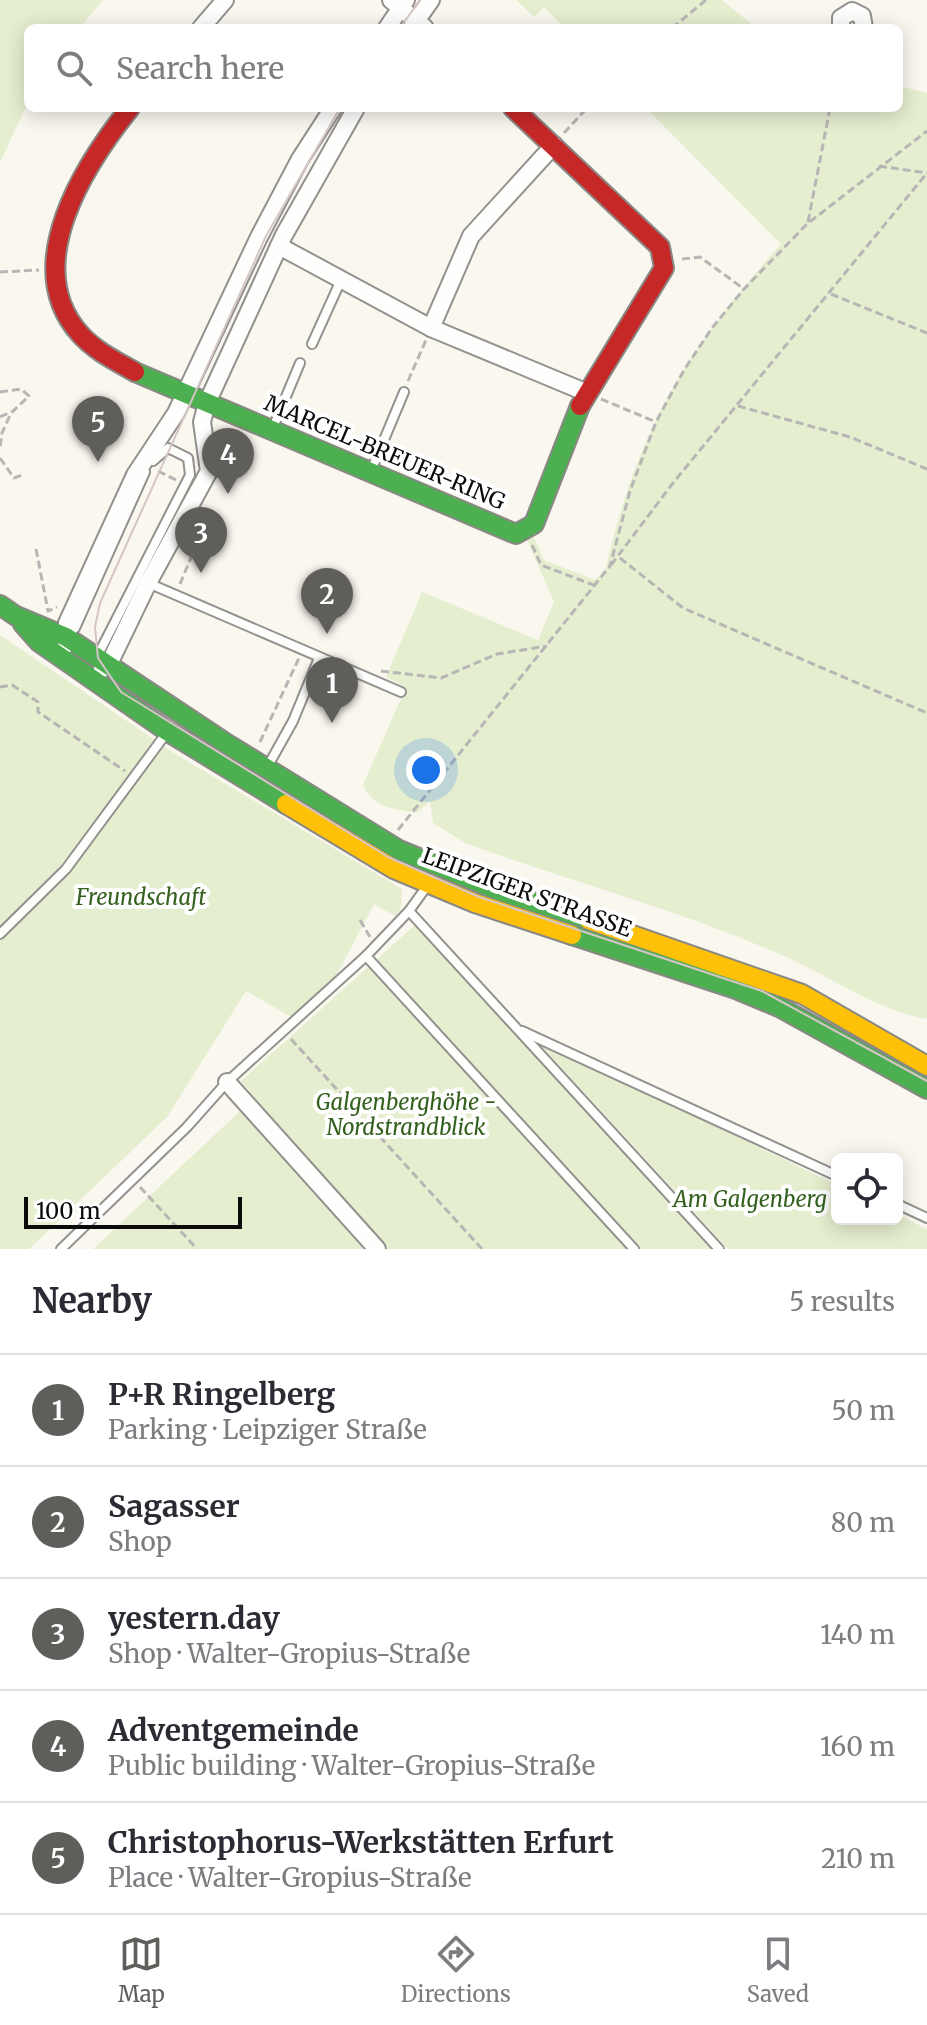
<!DOCTYPE html>
<meta charset="utf-8">
<style>
body{margin:0;font-family:Merriweather,serif;background:#f7f7f7;color:#2b2b33}
.controls{position:absolute;right:24px;bottom:24px;display:grid;overflow:hidden;border-radius:12px;box-shadow:0 4px 20px #0003}
.controls button{width:72px;height:72px;display:grid;place-items:center;padding:0;border:0;border-bottom:2px solid #e1e1e2;background:#fff;color:#2b2b33;font:40px sans-serif}
.scale{position:absolute;left:24px;bottom:20px;width:218px;box-sizing:border-box;padding-left:8px;border:4px solid #0b0b0b;border-top:0;font-size:22px;line-height:28px;white-space:nowrap;color:#0b0b0b;-webkit-text-stroke:6px #fff;paint-order:stroke}
.you{position:absolute;left:426px;top:770px;width:28px;height:28px;margin:-20px;border:6px solid #fff;border-radius:50%;background:#1a73e8;box-shadow:0 0 0 12px #1a73e833}
.badge{display:grid;place-items:center;width:52px;height:52px;border-radius:50%;background:#5f5e5b;color:#fff;font-size:26px;font-weight:700}
.pin{position:absolute;translate:-50% -66px;filter:drop-shadow(0 2px 4px #0008)}
.pin::after{content:'';position:absolute;top:42px;width:28px;height:24px;background:inherit;clip-path:polygon(0 0,100% 0,50% 100%)}
.list{margin:0;padding:0;list-style:none}
h2{display:flex;justify-content:space-between;align-items:center;height:104px;margin:0;padding:0 32px;font-size:34px}
h2 small{font-size:26px;font-weight:400;color:#7c7c81}
.list li{display:grid;grid-template-columns:52px 1fr auto;gap:24px;align-items:center;box-sizing:border-box;height:112px;padding:0 32px;border-top:2px solid #e1e1e2}
.list b{display:block;font-size:30px;white-space:nowrap}
.list p{margin:0;font-size:26px;white-space:nowrap;color:#7c7c81}
.list em{font-size:26px;font-style:normal;color:#7c7c81}
.icon{flex:none;width:44px;height:44px;fill:none;stroke:currentColor;stroke-width:2;stroke-linecap:round;stroke-linejoin:round}
.map{position:relative;flex:none;width:927px;height:1249px;overflow:hidden}
.search{position:absolute;background:#fff;box-shadow:0 4px 20px #0003;left:24px;right:24px;top:24px;height:88px;display:flex;align-items:center;gap:20px;box-sizing:border-box;padding:0 28px;border-radius:12px;color:#7c7c81;font-size:30px}
.sheet{height:664px;background:#fff}
nav{display:flex;justify-content:space-around;align-items:center;box-sizing:border-box;height:112px;border-top:2px solid #e1e1e2;background:#fff;font-size:22px;color:#7c7c81}
nav a{display:grid;justify-items:center;gap:4px}
nav .on{color:#5f5e5b}
.map>svg:first-child{display:block}
.green{fill:#e6eed0}
.lines{fill:none;stroke-linecap:round;stroke-linejoin:round}
.lane-casing{stroke:#93918e;stroke-width:12}
.street-casing{stroke:#93918e;stroke-width:20}
.fast-casing{stroke:#898884;stroke-width:22}
.slow-casing{stroke:#898884;stroke-width:22}
.jam-casing{stroke:#898884;stroke-width:22}
.path{stroke:#b7b6b5;stroke-width:3;stroke-dasharray:8 4;stroke-linecap:butt}
.lane{stroke:#fefefd;stroke-width:8}
.street{stroke:#fefefd;stroke-width:16}
.fast{stroke:#4caf50;stroke-width:18}
.slow{stroke:#ffc107;stroke-width:18}
.jam{stroke:#c62828;stroke-width:18}
.tram{stroke:#d6c5c6;stroke-width:2}
.labels{text-anchor:middle;dominant-baseline:central;stroke-width:8;stroke-linejoin:round;paint-order:stroke}
.street-label{font-size:22px;fill:#0b0b0b;stroke:#fff}
.park-label{font-size:22px;font-style:italic;fill:#34611e;stroke:#fff}
</style>
<div class="map">
<svg width="927" height="1249" viewBox="0 0 927 1249">
<rect width="100%" height="100%" fill="#faf7ef"/>
<!-- green -->
<g class="green">
<path d="M0,0h103l-24,28h-51v75l-28,59z"/>
<path d="M516,0h206l34,28h-191l-21,-21 -10,10z"/>
<path d="M899,86l28,7v926c-51,-9 -92,-40 -139,-61 -103,-47 -217,-76 -323,-115l-32,-20 -3,-22 -13,12c-22,-4 -44,-5 -54,-28l43,-98 -20,-10 36,-85 116,48 16,-38 -28,-65 7,-2 11,25 51,20 11,-12c31,-138 81,-219 175,-324l-135,-136h253z"/>
<path d="M0,635l177,120 225,134 -1,20 -6,7 -21,-12 -38,72 -45,41 -45,-26 -79,126 -138,132h-29z"/>
<path d="M415,925l297,324h-619l162,-152 -14,-16z"/>
<path d="M536,1040l301,145v34h60v-5l30,15v20h-199z"/>
</g>
<g class="lines">
<defs>
<g id="lane">
<path d="M312,344l29,-64"/>
<path d="M272,430l28,-67"/>
<path d="M371,471l33,-79"/>
<path d="M148,583l253,109"/>
<path d="M67,636l8,-8 70,-156"/>
<path d="M98,655l92,-180 -2,-17 -20,-10 -15,13"/>
<path d="M269,764l24,-43 26,-63"/>
<path d="M409,911l310,338"/>
<path d="M0,934l66,-65 99,-134"/>
<path d="M366,956l268,293"/>
<path d="M522,1031l315,145"/>
<path d="M897,1204l30,14"/>
<path d="M61,1249l126,-122 40,-45 139,-126 43,-45 18,-25"/>
</g>
<g id="street">
<path d="M391,0l34,28"/>
<path d="M412,27l19,-27"/>
<path d="M201,28l24,-28"/>
<path d="M387,28l19,-28"/>
<path d="M841,28v-10l11,-7 10,5 2,12"/>
<path d="M279,246l152,82 154,64"/>
<path d="M431,328l40,-92 83,-91"/>
<path d="M66,645l1,-22 68,-148 41,-62 83,-176 41,-78 33,-51"/>
<path d="M102,669l6,-3 40,-83 61,-112 -7,-49 5,-19 77,-168 72,-127"/>
<path d="M227,1082l150,167"/>
</g>
<g id="fast">
<path d="M135,372l381,162 18,-10 46,-118"/>
<path d="M0,605l16,11 50,21 158,105 175,108 100,41 90,29"/>
<path d="M23,624l16,18 128,89 119,73"/>
<path d="M572,935l164,54 43,18 148,82"/>
</g>
<g id="slow">
<path d="M286,804l108,65 81,34 97,32"/>
<path d="M589,920l213,74 125,72"/>
</g>
<g id="jam">
<path d="M130,108c-45,56 -111,158 -50,226 15,17 36,27 55,38"/>
<path d="M513,108l147,139 4,21 -84,138"/>
</g>
</defs>
<!-- lane casing -->
<use href="#lane" class="lane-casing"/>
<!-- street casing -->
<use href="#street" class="street-casing"/>
<!-- fast casing -->
<use href="#fast" class="fast-casing"/>
<!-- slow casing -->
<use href="#slow" class="slow-casing"/>
<!-- jam casing -->
<use href="#jam" class="jam-casing"/>
<!-- path -->
<g class="path">
<path d="M672,28l34,-28"/>
<path d="M564,133l23,-25"/>
<path d="M879,166l48,7"/>
<path d="M808,222l22,-114"/>
<path d="M682,259l18,-2 44,32"/>
<path d="M0,272l39,-2"/>
<path d="M831,294l96,39"/>
<path d="M408,381l18,-41"/>
<path d="M0,392l21,-3 8,7 -18,17 -9,20 -2,14"/>
<path d="M601,399l55,23"/>
<path d="M738,406l112,31 77,32"/>
<path d="M0,417l11,-5"/>
<path d="M0,458l14,20 11,-4"/>
<path d="M158,471l18,9"/>
<path d="M532,545l9,20 55,21"/>
<path d="M36,549l12,62 9,-4"/>
<path d="M620,558l63,50 244,105"/>
<path d="M611,565l62,-82 254,-310"/>
<path d="M180,584l27,-65 -1,-9"/>
<path d="M381,671l60,7 56,-24 50,-8"/>
<path d="M0,687l12,-2 26,17v10l87,59"/>
<path d="M260,742l39,-84"/>
<path d="M398,830l212,-264 20,-75 26,-69 28,-52 28,-42 32,-39 63,-65 120,-93"/>
<path d="M360,920l10,17"/>
<path d="M291,1039l191,210"/>
<path d="M140,1187l57,62"/>
</g>
<!-- lane -->
<use href="#lane" class="lane"/>
<!-- street -->
<use href="#street" class="street"/>
<!-- fast -->
<use href="#fast" class="fast"/>
<!-- slow -->
<use href="#slow" class="slow"/>
<!-- jam -->
<use href="#jam" class="jam"/>
<!-- tram -->
<g class="tram">
<path d="M400,28l20,-28"/>
<path d="M340,108l-74,128 -166,367 -5,24 3,31 23,34 267,165 91,40 283,94 165,90"/>
</g>
</g>
<g class="labels">
<!-- street labels -->
<g class="street-label">
<text transform="translate(385 452) rotate(23)">MARCEL-BREUER-RING</text>
<text transform="translate(527 892) rotate(20)">LEIPZIGER STRASSE</text>
</g>
<!-- park labels -->
<g class="park-label">
<text x="141" y="897">Freundschaft</text>
<text x="406" y="1102">Galgenberghöhe -<tspan x="406" dy="25">Nordstrandblick</tspan></text>
<text x="750" y="1199">Am Galgenberg</text>
</g>
</g>
</svg>
<div class="controls">
<button><svg class="icon" aria-label="locate" viewBox="0 0 24 24"><circle cx="12" cy="12" r="6"/><path d="M12 2v4M12 18v4M2 12h4M18 12h4"/></svg></button>
</div>
<div class="scale">100 m</div>
<div class="you"></div>
<div class="pin badge" style="left:332px;top:723px">1</div>
<div class="pin badge" style="left:327px;top:634px">2</div>
<div class="pin badge" style="left:201px;top:573px">3</div>
<div class="pin badge" style="left:228px;top:494px">4</div>
<div class="pin badge" style="left:98px;top:462px">5</div>
<div class="search"><svg class="icon" aria-label="search" viewBox="0 0 24 24"><circle cx="10" cy="10" r="6"/><path d="M15 15l6 6"/></svg>Search here</div>
</div>
<section class="sheet">
<h2>Nearby<small>5 results</small></h2>
<ul class="list">
<li><span class="badge">1</span><div><b>P+R Ringelberg</b><p>Parking · Leipziger Straße</p></div><em>50 m</em></li>
<li><span class="badge">2</span><div><b>Sagasser</b><p>Shop</p></div><em>80 m</em></li>
<li><span class="badge">3</span><div><b>yestern.day</b><p>Shop · Walter-Gropius-Straße</p></div><em>140 m</em></li>
<li><span class="badge">4</span><div><b>Adventgemeinde</b><p>Public building · Walter-Gropius-Straße</p></div><em>160 m</em></li>
<li><span class="badge">5</span><div><b>Christophorus-Werkstätten Erfurt</b><p>Place · Walter-Gropius-Straße</p></div><em>210 m</em></li>
</ul>
</section>
<nav>
<a class="on"><svg class="icon" aria-label="map" viewBox="0 0 24 24"><path d="M3 6l6-2 6 2 6-2v14l-6 2-6-2-6 2zM9 4v14M15 6v14"/></svg>Map</a>
<a><svg class="icon" aria-label="directions" viewBox="0 0 24 24"><path d="M12 3l9 9-9 9-9-9zM9 14v-3h6M13 9l2 2-2 2"/></svg>Directions</a>
<a><svg class="icon" aria-label="saved" viewBox="0 0 24 24"><path d="M7 4h10v16l-5-4-5 4z"/></svg>Saved</a>
</nav>
